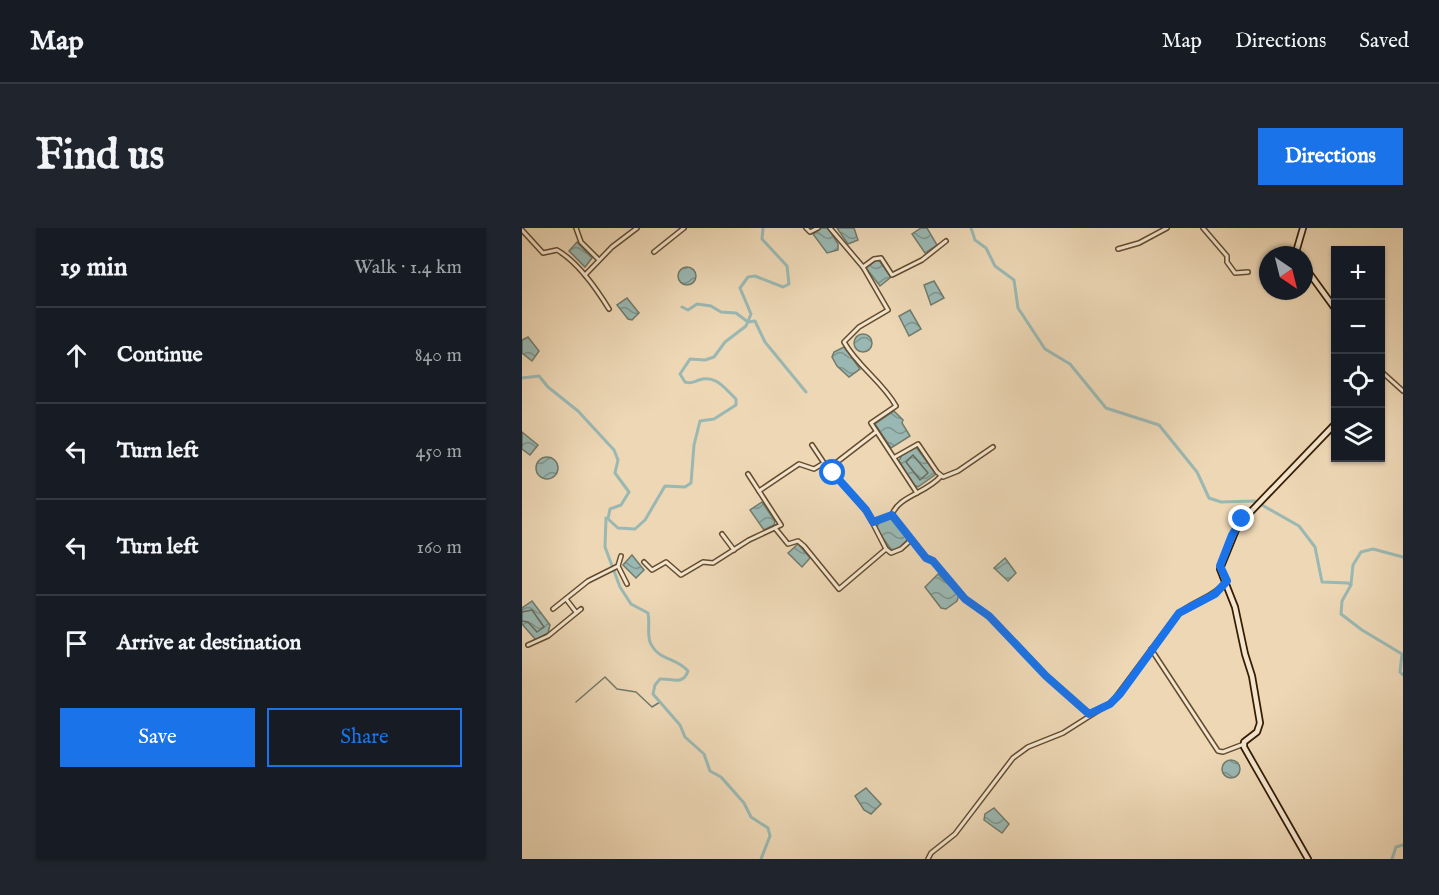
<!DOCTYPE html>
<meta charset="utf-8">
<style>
body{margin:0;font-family:"IM FELL English",serif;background:#20242c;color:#f1f3f6}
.controls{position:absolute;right:18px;top:18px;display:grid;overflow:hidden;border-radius:0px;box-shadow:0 2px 4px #0004}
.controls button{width:54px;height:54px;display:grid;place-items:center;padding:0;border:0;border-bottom:2px solid #363941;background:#171b24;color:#f1f3f6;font:30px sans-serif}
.compass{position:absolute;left:737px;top:18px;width:54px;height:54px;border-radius:50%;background:#171b24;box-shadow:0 2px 4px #0004;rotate:145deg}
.stop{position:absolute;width:18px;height:18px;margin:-14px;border:4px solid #1a73e8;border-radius:50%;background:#fff}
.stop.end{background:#1a73e8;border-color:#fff;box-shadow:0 2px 6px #0008}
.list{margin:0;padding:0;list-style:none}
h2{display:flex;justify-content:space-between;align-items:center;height:78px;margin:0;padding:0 24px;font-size:26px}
h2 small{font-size:20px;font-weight:400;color:#9ea1a6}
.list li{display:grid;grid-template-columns:39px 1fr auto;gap:18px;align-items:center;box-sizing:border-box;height:96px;padding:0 24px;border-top:2px solid #363941}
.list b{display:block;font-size:22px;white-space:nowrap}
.list em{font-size:20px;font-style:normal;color:#9ea1a6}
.actions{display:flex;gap:12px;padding:18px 24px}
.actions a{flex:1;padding:14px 0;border:2px solid #1a73e8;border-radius:0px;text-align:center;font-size:21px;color:#1a73e8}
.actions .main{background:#1a73e8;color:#fff}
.icon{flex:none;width:33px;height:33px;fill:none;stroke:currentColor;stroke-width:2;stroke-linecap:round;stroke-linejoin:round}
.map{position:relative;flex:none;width:881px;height:631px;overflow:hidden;border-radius:0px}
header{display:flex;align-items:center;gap:36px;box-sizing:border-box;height:84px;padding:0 30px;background:#171b24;border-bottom:2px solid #363941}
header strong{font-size:28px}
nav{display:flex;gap:33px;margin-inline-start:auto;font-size:21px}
.intro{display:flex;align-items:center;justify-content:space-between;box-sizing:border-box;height:144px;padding:0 36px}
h1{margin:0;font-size:42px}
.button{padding:15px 27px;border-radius:0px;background:#1a73e8;color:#fff;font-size:21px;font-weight:700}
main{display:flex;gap:36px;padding:0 36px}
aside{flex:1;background:#171b24;border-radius:0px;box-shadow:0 2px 4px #0004}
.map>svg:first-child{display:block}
.water{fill:url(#water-waves);stroke:#727a6b;stroke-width:1.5}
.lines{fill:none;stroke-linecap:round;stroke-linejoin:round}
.shore{stroke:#686a5a;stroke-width:1.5}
.stream{stroke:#727a6b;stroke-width:1.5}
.canal{stroke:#9ab8b3;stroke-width:3}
.street-casing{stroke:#644c2d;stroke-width:6}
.secondary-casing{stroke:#361d00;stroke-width:8}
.street{stroke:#f3e5cf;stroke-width:3}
.secondary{stroke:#f3e5cf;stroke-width:4.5}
.route{stroke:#1a73e8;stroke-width:8}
</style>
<header>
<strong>Map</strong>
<nav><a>Map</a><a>Directions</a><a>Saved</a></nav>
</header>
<div class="intro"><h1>Find us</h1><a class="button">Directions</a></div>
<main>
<aside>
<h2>19 min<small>Walk · 1.4 km</small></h2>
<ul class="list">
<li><svg class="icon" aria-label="ahead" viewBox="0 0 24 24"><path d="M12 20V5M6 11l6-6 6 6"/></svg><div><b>Continue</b></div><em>840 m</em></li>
<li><svg class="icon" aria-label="left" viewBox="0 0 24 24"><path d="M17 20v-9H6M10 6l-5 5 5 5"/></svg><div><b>Turn left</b></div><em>450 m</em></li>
<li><svg class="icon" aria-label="left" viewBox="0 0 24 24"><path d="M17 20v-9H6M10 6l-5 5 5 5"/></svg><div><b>Turn left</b></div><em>160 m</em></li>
<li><svg class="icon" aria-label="arrive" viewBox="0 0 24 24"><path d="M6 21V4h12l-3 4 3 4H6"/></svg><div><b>Arrive at destination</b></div></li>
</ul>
<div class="actions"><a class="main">Save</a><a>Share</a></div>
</aside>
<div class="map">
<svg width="881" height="631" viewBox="0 0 881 631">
<defs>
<pattern id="water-waves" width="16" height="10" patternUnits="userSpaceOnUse" patternTransform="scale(1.5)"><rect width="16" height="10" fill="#9ab8b3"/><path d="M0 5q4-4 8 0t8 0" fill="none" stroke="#7e958f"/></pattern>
</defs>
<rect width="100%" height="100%" fill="#edd7b5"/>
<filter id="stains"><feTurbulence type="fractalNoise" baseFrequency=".00333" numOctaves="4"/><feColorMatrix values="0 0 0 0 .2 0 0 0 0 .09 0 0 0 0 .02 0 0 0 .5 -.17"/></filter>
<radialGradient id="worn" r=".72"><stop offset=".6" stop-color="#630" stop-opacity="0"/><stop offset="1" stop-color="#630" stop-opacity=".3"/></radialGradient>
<!-- water -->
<g class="water">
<path d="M299,0h7l10,16v6l-11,3 -14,-19z"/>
<path d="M315,0h17l4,12 -10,4z"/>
<path d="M399,0h6l10,17 -12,8 -13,-19z"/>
<path d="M55,14l15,16 -7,9 -16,-16z"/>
<path d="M356,31l13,18 -11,9 -14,-18z"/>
<circle cx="165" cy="48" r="9"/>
<path d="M412,53l10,17 -13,7 -7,-20z"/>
<path d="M105,70l12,15 -7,7 -4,-1 -11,-14z"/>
<path d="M388,82l11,19 -12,7 -10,-20z"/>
<circle cx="341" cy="115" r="9"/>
<path d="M6,109l11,14 -7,10 -10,-8v-13z"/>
<path d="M322,119l16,22 -11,8 -12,-11 -5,-9 2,-5z"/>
<path d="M372,183l9,9 -1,3 8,13 -19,12 -16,-24z"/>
<path d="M0,204l16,13 -8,10 -8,-6z"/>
<path d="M394,219l20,27 -18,13 -4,-2 -15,-24 3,-6z"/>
<circle cx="25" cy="240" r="11"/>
<path d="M240,274l13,19 -1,4 -10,5 -14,-20z"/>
<path d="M369,290l17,21 -7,8 -9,4 -16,-23 3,-5z"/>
<path d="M276,316l12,14 -8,9 -14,-14z"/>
<path d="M110,327l12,15 -8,8 -13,-13z"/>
<path d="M483,330l11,15 -8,8 -14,-13z"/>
<path d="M416,346l21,21 -2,6 -11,8 -5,-1 -16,-21z"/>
<path d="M10,373l18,24 -2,8 -12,7 -14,-16v-16z"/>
<circle cx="709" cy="541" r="9"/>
<path d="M344,560l15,16 -10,10 -7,-4 -9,-14z"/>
<path d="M472,580l15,16 -7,9 -18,-13 1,-6z"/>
</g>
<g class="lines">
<!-- shore -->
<g class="shore">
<path d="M391,227l15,18 -8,7 -14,-18z"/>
<path d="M0,384l10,-2 12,17 -7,5 -9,-10 -6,-1"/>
</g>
<!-- stream -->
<path class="stream" d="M54,474l29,-25 12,12 19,3 16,15 8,-5"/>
<!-- canal -->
<g class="canal">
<path d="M449,0l4,12 11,8 9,18 19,14 4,28 27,41 25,15 36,44 53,17 38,47 12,26 12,4 34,-1 44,25 16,21 7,35 26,1 3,2 -9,16 -1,13 21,16 40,24 -2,18 3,3"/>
<path d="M160,79l6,3 9,-6 14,2 10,6 15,1 12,9 7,-1 10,21 41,50"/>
<path d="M0,150l17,-2 9,11 30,24 36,39 4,10 -3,13 14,19 -8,13 -11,4 -2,10 10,9 17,1 10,-9 20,-34 20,1 6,-4 3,-38 6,-24 14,-2 22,-14v-6c-11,-10 -20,-25 -37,-19 -6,2 -8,4 -14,2l-5,-8 10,-15 15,1 9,-3 11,-15 21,-16 5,-12 -11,-26 8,-11 7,-1 28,11 6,-3 -2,-18 -25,-27 1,-11"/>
<path d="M84,290l-1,29 15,40 11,17 17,9c2,9 -1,20 2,29 8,19 26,15 38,29 -5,15 -17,7 -28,8l-5,6 -2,9 27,31 5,12 19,17 6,17 11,6 23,26 7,14 17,11 2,8 -9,23"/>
<path d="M829,356l2,-19 8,-13 12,-3 30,8"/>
<path d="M870,631l4,-12 7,-2"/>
</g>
<defs>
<g id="street">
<path d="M54,0l5,14 18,18"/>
<path d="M284,0l4,4 8,-4"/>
<path d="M308,0l33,39 25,43 -29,17 -15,15c14,25 38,39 52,64l-25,17 46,70"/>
<path d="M681,0l24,28v6l8,11 13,-1"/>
<path d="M0,2l21,23 14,-3c21,12 39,38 52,59"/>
<path d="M596,21l21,-6 28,-15"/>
<path d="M132,24l30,-24"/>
<path d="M341,39l11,-8 7,-1 11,17 30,-15 24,-19"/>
<path d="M63,47l27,-28 25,-19"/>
<path d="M861,145l20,18"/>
<path d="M290,217l12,18 42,47 20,39"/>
<path d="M373,229l23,-13 19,28 6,5 15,-6 35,-24"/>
<path d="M306,241l48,-37"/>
<path d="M419,248c-14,17 -43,20 -49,39l34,43 7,3 32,38 24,17 57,60 43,38"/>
<path d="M237,263l40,-27 15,5 10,-6"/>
<path d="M351,294l19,-7"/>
<path d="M253,300l13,16 10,-3 6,5 35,43 47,-40 5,4 10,-4 10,-9"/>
<path d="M200,306l12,16"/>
<path d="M99,328l-3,10 9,18"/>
<path d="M122,334l8,8 14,-8 15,13 22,-13 10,1 36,-23 32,-15 -33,-51"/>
<path d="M44,371l10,13"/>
<path d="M31,381l35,-28 30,-15"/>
<path d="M6,417l20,-9 33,-27"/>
<path d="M629,421l67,102 5,1 21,-8"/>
<path d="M406,631l3,-6 24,-19 58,-76 15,-11 35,-14 49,-31 64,-86c15,-15 35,-17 49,-33"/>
</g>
<g id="secondary">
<path d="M775,27l-1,-3 7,-24"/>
<path d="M782,38l32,44"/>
<path d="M858,140v10"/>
<path d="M786,631l-64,-112v-5l13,-10 3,-9 -8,-47 -7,-22 -10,-47 -15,-38 18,-44 98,-102"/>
</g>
</defs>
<!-- street casing -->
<use href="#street" class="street-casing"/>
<!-- secondary casing -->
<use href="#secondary" class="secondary-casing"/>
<!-- street -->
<use href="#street" class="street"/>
<!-- secondary -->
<use href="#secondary" class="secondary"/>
</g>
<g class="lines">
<!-- route -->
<path class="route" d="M311,245l33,37 7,12 19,-7 34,43 7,3 32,38 24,17 57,60 43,38 21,-10 10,-10 59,-81 36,-19 12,-13 -7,-15 12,-31 10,-16"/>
</g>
<rect width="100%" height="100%" filter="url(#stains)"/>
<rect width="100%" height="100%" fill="url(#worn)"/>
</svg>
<div class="controls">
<button>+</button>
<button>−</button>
<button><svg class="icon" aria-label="locate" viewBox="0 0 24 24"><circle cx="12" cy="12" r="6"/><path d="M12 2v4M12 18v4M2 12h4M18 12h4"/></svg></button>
<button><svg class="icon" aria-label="layers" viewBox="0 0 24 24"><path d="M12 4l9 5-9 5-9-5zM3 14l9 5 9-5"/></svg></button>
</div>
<svg class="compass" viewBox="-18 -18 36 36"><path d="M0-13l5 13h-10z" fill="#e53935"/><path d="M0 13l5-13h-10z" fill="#9ea1a6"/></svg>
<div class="stop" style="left:311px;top:245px"></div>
<div class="stop end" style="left:720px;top:291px"></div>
</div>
</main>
